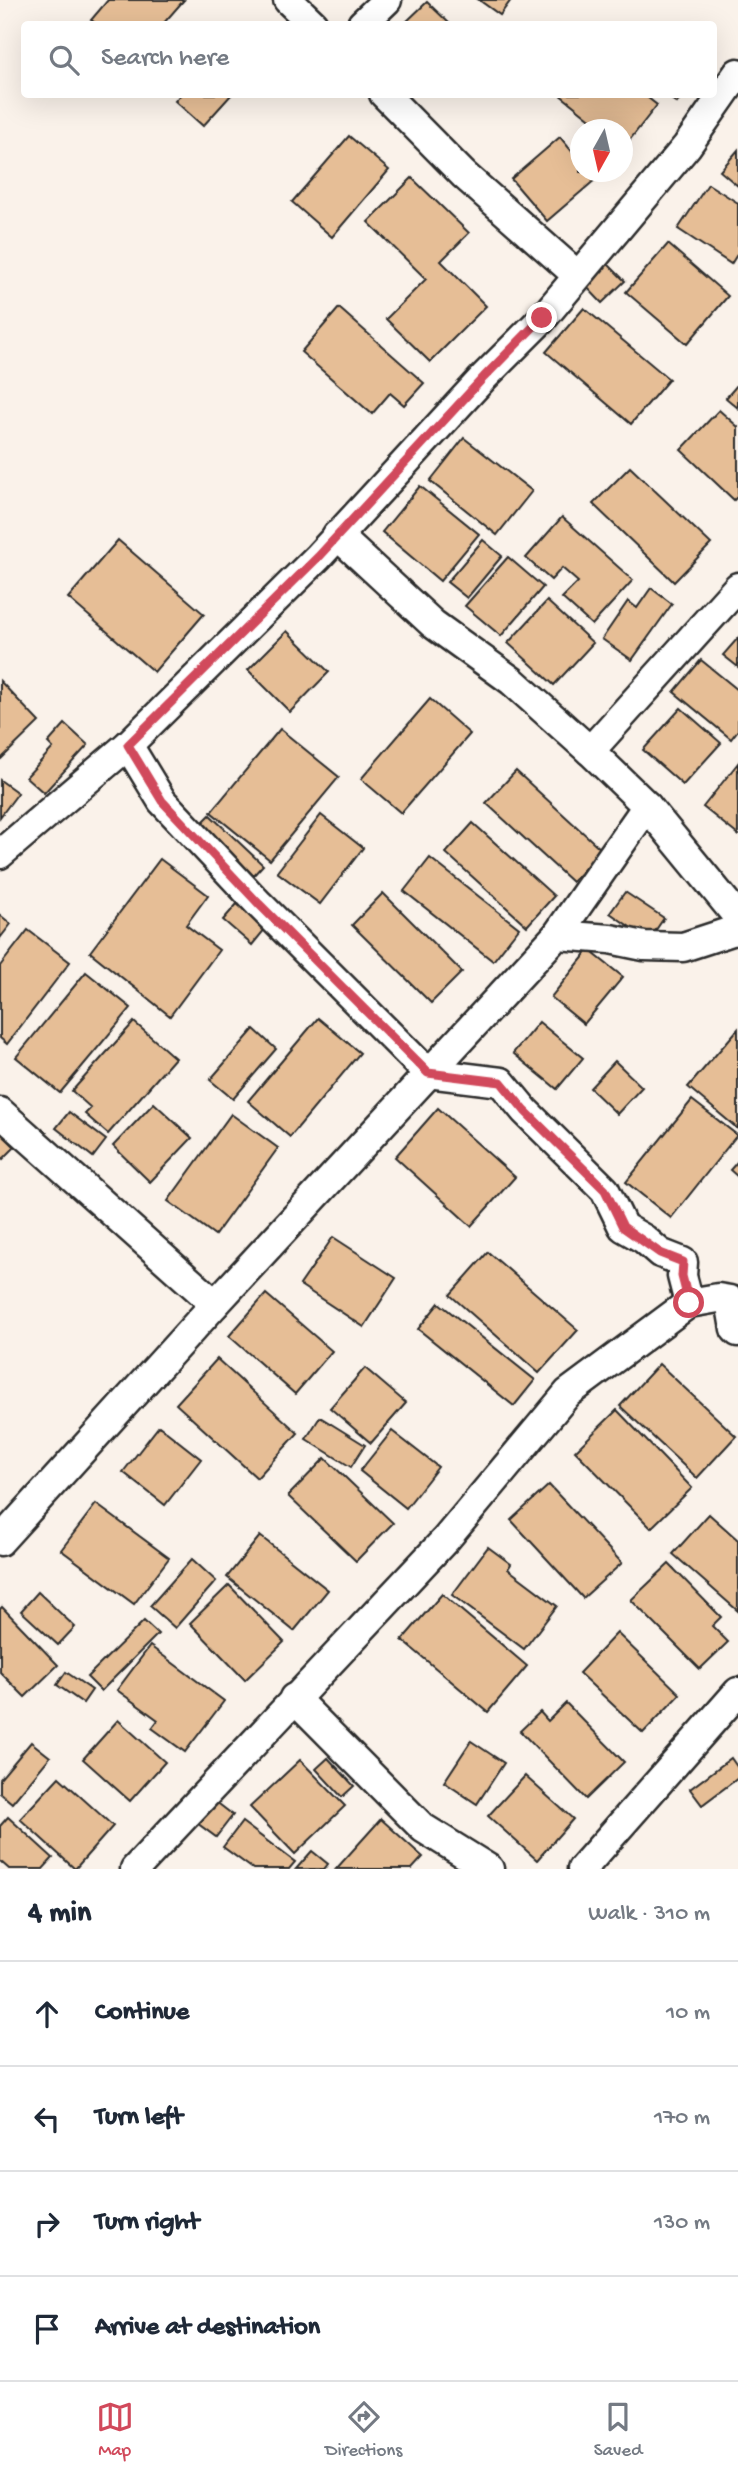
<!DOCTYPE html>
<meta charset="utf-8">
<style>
body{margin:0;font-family:"Gochi Hand",sans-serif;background:#f2f2f3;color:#1f2937}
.compass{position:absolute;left:570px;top:119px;width:63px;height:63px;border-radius:50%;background:#fff;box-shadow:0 7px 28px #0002;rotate:188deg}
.stop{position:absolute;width:21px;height:21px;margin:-16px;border:5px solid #d1495b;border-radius:50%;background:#fff}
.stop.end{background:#d1495b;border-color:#fff;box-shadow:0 2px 7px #0008}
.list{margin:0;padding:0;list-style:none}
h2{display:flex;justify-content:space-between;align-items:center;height:91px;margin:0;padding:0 28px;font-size:30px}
h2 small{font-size:23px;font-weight:400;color:#747a83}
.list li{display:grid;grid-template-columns:46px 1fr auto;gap:21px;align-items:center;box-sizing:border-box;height:105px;padding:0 28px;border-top:2px solid #e0e1e3}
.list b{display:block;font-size:26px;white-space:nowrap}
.list em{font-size:23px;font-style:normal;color:#747a83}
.icon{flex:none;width:38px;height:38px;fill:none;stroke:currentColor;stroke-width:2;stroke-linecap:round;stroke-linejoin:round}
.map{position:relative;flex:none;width:738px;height:1869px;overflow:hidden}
.search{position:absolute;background:#fff;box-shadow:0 7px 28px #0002;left:21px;right:21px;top:21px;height:77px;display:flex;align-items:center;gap:18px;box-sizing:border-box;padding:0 24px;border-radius:7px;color:#747a83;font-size:26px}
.sheet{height:511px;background:#fff}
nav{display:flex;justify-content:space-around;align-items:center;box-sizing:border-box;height:98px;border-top:2px solid #e0e1e3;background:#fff;font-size:19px;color:#747a83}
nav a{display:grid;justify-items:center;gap:4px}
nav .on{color:#d1495b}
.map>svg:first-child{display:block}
.building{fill:#e6be96;stroke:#2b2b2b;stroke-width:2}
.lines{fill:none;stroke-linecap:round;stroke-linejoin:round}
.minor-casing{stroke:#2b2b2b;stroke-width:33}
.minor{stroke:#fff;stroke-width:28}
.route{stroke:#d1495b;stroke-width:9}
</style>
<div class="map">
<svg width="738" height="1869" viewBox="0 0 738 1869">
<rect width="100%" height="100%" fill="#faf2ea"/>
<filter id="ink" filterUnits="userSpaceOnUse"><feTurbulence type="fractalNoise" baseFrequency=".0143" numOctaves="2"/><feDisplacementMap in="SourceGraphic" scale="14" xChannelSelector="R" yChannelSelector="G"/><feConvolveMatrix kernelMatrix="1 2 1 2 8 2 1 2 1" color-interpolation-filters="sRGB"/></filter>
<g filter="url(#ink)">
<!-- building -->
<g class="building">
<path d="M108,0h76l-21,24h-66l-6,-4z"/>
<path d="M479,0h32l-11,15z"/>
<path d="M427,2l23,22h-46z"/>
<path d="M181,94h51l-29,32 -28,-25z"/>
<path d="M559,94h84l14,11 -32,41 -3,-2v-14h-18z"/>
<path d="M664,94h19l-6,9z"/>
<path d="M349,136l40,34 -57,67 -40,-35z"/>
<path d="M560,137l20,24v11h9l7,7 -49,42 -36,-42z"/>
<path d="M738,150v36l-18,-15z"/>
<path d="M412,178l57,55 -28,28 45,45 -56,56 -44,-43 40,-40 -58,-57z"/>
<path d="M708,184l30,19v50l-7,11 -53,-35z"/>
<path d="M668,244l60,52 -41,48 -61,-52z"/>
<path d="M606,262l19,19 -23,22 -19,-20z"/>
<path d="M339,308l85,75 -20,22 -14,-12 -18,21 -71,-62z"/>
<path d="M584,308l85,71 -38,45 -85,-72z"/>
<path d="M738,384v24l-12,-10z"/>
<path d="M719,410l19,17v69l-4,4 -53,-50z"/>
<path d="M464,438l68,53 -35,44 -67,-54z"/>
<path d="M630,467l81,77 -37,38 -81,-78z"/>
<path d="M420,486l59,48 -39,47 -58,-49z"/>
<path d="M562,517l71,63 -41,45 -30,-27 16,-16 -16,-14 -11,12 -25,-22z"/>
<path d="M118,540l86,74 -50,58 -86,-74z"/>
<path d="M483,540l19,16 -35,42 -20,-16z"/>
<path d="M508,557l35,30 -42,49 -36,-30z"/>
<path d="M651,588l21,16 -40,56 -30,-21 26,-38 9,7z"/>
<path d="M547,601l46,42 -39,42 -46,-42z"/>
<path d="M287,631l42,41 -39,40 -42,-42z"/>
<path d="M738,638v29l-15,-12z"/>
<path d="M701,660l37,30v40l-7,9 -57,-47z"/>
<path d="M0,681l39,41 -38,37 -1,-1z"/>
<path d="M430,699l40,35 -69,79 -40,-34z"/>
<path d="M681,708l40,35 -38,42 -40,-35z"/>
<path d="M65,724l23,21 -44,48 -18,-16 27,-29 -5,-5z"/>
<path d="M280,729l59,48 -69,83 -59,-48z"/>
<path d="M738,763v72l-35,-28z"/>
<path d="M516,771l86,79 -30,32 -86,-79z"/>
<path d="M0,780l18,13 -18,24z"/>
<path d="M210,815l53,50 -11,12 -54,-50z"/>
<path d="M321,815l42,33 -43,56 -43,-32z"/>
<path d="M473,823l81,73 -27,30 -81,-73z"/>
<path d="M430,858l89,70 -26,33 -89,-70z"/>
<path d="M160,859l48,36 -22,30 33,25 -49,66 -80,-64z"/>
<path d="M625,892l39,26 -15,22 -39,-27z"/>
<path d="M383,893l79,79 -31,31 -79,-78z"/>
<path d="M237,904l29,24 -14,17 -29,-25z"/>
<path d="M0,915l11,9 -11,14z"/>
<path d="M28,930l42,32 -63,82 -7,-6v-72z"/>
<path d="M589,950l34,27 -39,47 -33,-27z"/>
<path d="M86,972l45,36 -71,85 -44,-36z"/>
<path d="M318,1018l42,35 -70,84 -42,-36z"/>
<path d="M134,1022l41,36 -67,76 -23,-20 6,-6 -19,-17z"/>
<path d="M539,1022l44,36 -26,31 -44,-36z"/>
<path d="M254,1029l22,20 -43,50 -23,-19z"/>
<path d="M738,1029v100l-50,-42z"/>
<path d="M615,1061l27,26 -25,27 -27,-26z"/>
<path d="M692,1100l45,35 -66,83 -45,-36z"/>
<path d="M154,1103l38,35 -42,44 -37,-36z"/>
<path d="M438,1108l77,69 -44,49 -76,-69z"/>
<path d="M69,1112l37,28 -13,17 -37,-29z"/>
<path d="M231,1114l47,34 -63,87 -47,-34z"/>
<path d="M0,1132l15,15 -12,12 -3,-3z"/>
<path d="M738,1161v16l-8,-7z"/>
<path d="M333,1237l63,41 -32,49 -64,-42z"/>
<path d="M488,1252l90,78 -39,43 -89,-78z"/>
<path d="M266,1294l66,57 -37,43 -66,-58z"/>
<path d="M439,1303l96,77 -21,26 -96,-77z"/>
<path d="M217,1359l81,74 -41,45 -81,-74z"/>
<path d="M659,1364l77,72 -39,42 -77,-72z"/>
<path d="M365,1368l41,35 -35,40 -41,-35z"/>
<path d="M617,1410l75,78 -41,40 -76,-77z"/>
<path d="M320,1417l45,28 -14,22 -45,-28z"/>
<path d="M159,1426l42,33 -36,46 -42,-33z"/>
<path d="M392,1431l46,36 -32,41 -46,-37z"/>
<path d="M325,1458l68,65 -37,38 -68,-65z"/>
<path d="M549,1485l73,78 -39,35 -72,-78z"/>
<path d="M96,1504l73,54 -35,46 -73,-54z"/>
<path d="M709,1514l29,26v71l-65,-57z"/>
<path d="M260,1536l68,54 -34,41 -67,-54z"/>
<path d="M488,1547l23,17 -3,5 49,37 -33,43 -72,-54z"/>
<path d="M192,1559l24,22 -41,47 -25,-22z"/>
<path d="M669,1564l52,53 -9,9 16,16 -28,27 -69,-69z"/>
<path d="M229,1585l55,57 -39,38 -55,-57z"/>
<path d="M38,1592l37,35 -17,18 -37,-34z"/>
<path d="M442,1594l85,72 -39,46 -86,-72z"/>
<path d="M2,1607l56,58 -33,32 -25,-25v-63z"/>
<path d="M144,1621l14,13 -57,57 -14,-14z"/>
<path d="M617,1633l63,61 -37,39 -64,-60z"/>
<path d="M150,1646l74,55 -39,51 -33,-24 6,-8 -41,-30z"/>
<path d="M66,1672l26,18 -9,13 -26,-18z"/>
<path d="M566,1703l58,59 -38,37 -66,-68 20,-19 8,9z"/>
<path d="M118,1720l47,42 -35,39 -47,-42z"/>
<path d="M471,1741l33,22 -27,41 -33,-22z"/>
<path d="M31,1742l19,15 -38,46 -12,-10v-14z"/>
<path d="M328,1758l26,28 -12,11 -26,-28z"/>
<path d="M731,1758l7,10v10l-36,27 -12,-16z"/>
<path d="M300,1760l45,46 -50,48 -45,-47z"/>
<path d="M525,1776l48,43 -36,41 -49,-44z"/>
<path d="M59,1777l54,49 -38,43 -55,-50z"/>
<path d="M215,1801l18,14 -17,22 -19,-14z"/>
<path d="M8,1817l45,41 -10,11h-34l-9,-8v-35z"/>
<path d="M381,1819l42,38 -11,12h-76z"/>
<path d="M242,1822l53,40 -6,7h-36l-30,-22z"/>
<path d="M312,1851l16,13 -4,5h-28z"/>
</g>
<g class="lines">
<defs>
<g id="minor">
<path d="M288,0l25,24"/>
<path d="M362,24l25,-24"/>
<path d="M384,94l80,81 113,100"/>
<path d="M337,535l96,89 79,57 78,70 57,55 91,111"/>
<path d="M128,745l34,56 97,103 169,169 73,9 24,29 80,79 18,37 21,12 16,14 23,9 -1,14 7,27"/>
<path d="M590,751l148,-164"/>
<path d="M0,854l128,-109 190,-188 166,-180 58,-58 145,-173 51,-73"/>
<path d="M557,935l53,4 34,7 39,1 55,-18"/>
<path d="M0,1112l215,192"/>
<path d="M0,1541l215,-237 342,-369 90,-129"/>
<path d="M294,1698l129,130 66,41"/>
<path d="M135,1869l311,-330 122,-146 121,-90 29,-5 12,2 5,29 3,3"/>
<path d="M582,1869l156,-177"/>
</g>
</defs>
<!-- minor casing -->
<use href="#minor" class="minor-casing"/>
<!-- minor -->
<use href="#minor" class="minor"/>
</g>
</g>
<g class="lines" filter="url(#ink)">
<!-- route -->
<path class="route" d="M542,318l-58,59 -166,180 -190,188 34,56 97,103 169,169 73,9 24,29 80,79 18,37 37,26 23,9 -1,14 7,27"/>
</g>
</svg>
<svg class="compass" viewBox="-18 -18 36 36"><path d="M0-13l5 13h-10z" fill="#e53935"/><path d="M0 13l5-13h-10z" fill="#747a83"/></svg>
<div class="stop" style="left:689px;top:1303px"></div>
<div class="stop end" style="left:542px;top:318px"></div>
<div class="search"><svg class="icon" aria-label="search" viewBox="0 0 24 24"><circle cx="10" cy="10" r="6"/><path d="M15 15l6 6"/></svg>Search here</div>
</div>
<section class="sheet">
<h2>4 min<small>Walk · 310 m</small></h2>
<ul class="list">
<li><svg class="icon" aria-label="ahead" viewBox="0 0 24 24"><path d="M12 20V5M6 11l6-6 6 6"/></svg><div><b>Continue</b></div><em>10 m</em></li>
<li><svg class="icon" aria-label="left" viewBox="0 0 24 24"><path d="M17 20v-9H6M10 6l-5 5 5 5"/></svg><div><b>Turn left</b></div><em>170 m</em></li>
<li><svg class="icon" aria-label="right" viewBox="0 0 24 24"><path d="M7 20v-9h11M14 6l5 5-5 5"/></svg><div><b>Turn right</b></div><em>130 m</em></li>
<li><svg class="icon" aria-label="arrive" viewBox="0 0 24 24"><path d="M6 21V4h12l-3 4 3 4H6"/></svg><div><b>Arrive at destination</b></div></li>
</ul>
</section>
<nav>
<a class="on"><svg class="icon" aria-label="map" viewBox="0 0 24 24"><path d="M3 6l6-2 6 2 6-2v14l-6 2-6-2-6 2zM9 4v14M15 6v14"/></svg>Map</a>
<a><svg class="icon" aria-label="directions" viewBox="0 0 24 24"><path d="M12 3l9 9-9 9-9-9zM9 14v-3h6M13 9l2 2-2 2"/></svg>Directions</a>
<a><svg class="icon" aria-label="saved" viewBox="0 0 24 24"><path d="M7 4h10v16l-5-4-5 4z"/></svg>Saved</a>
</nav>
